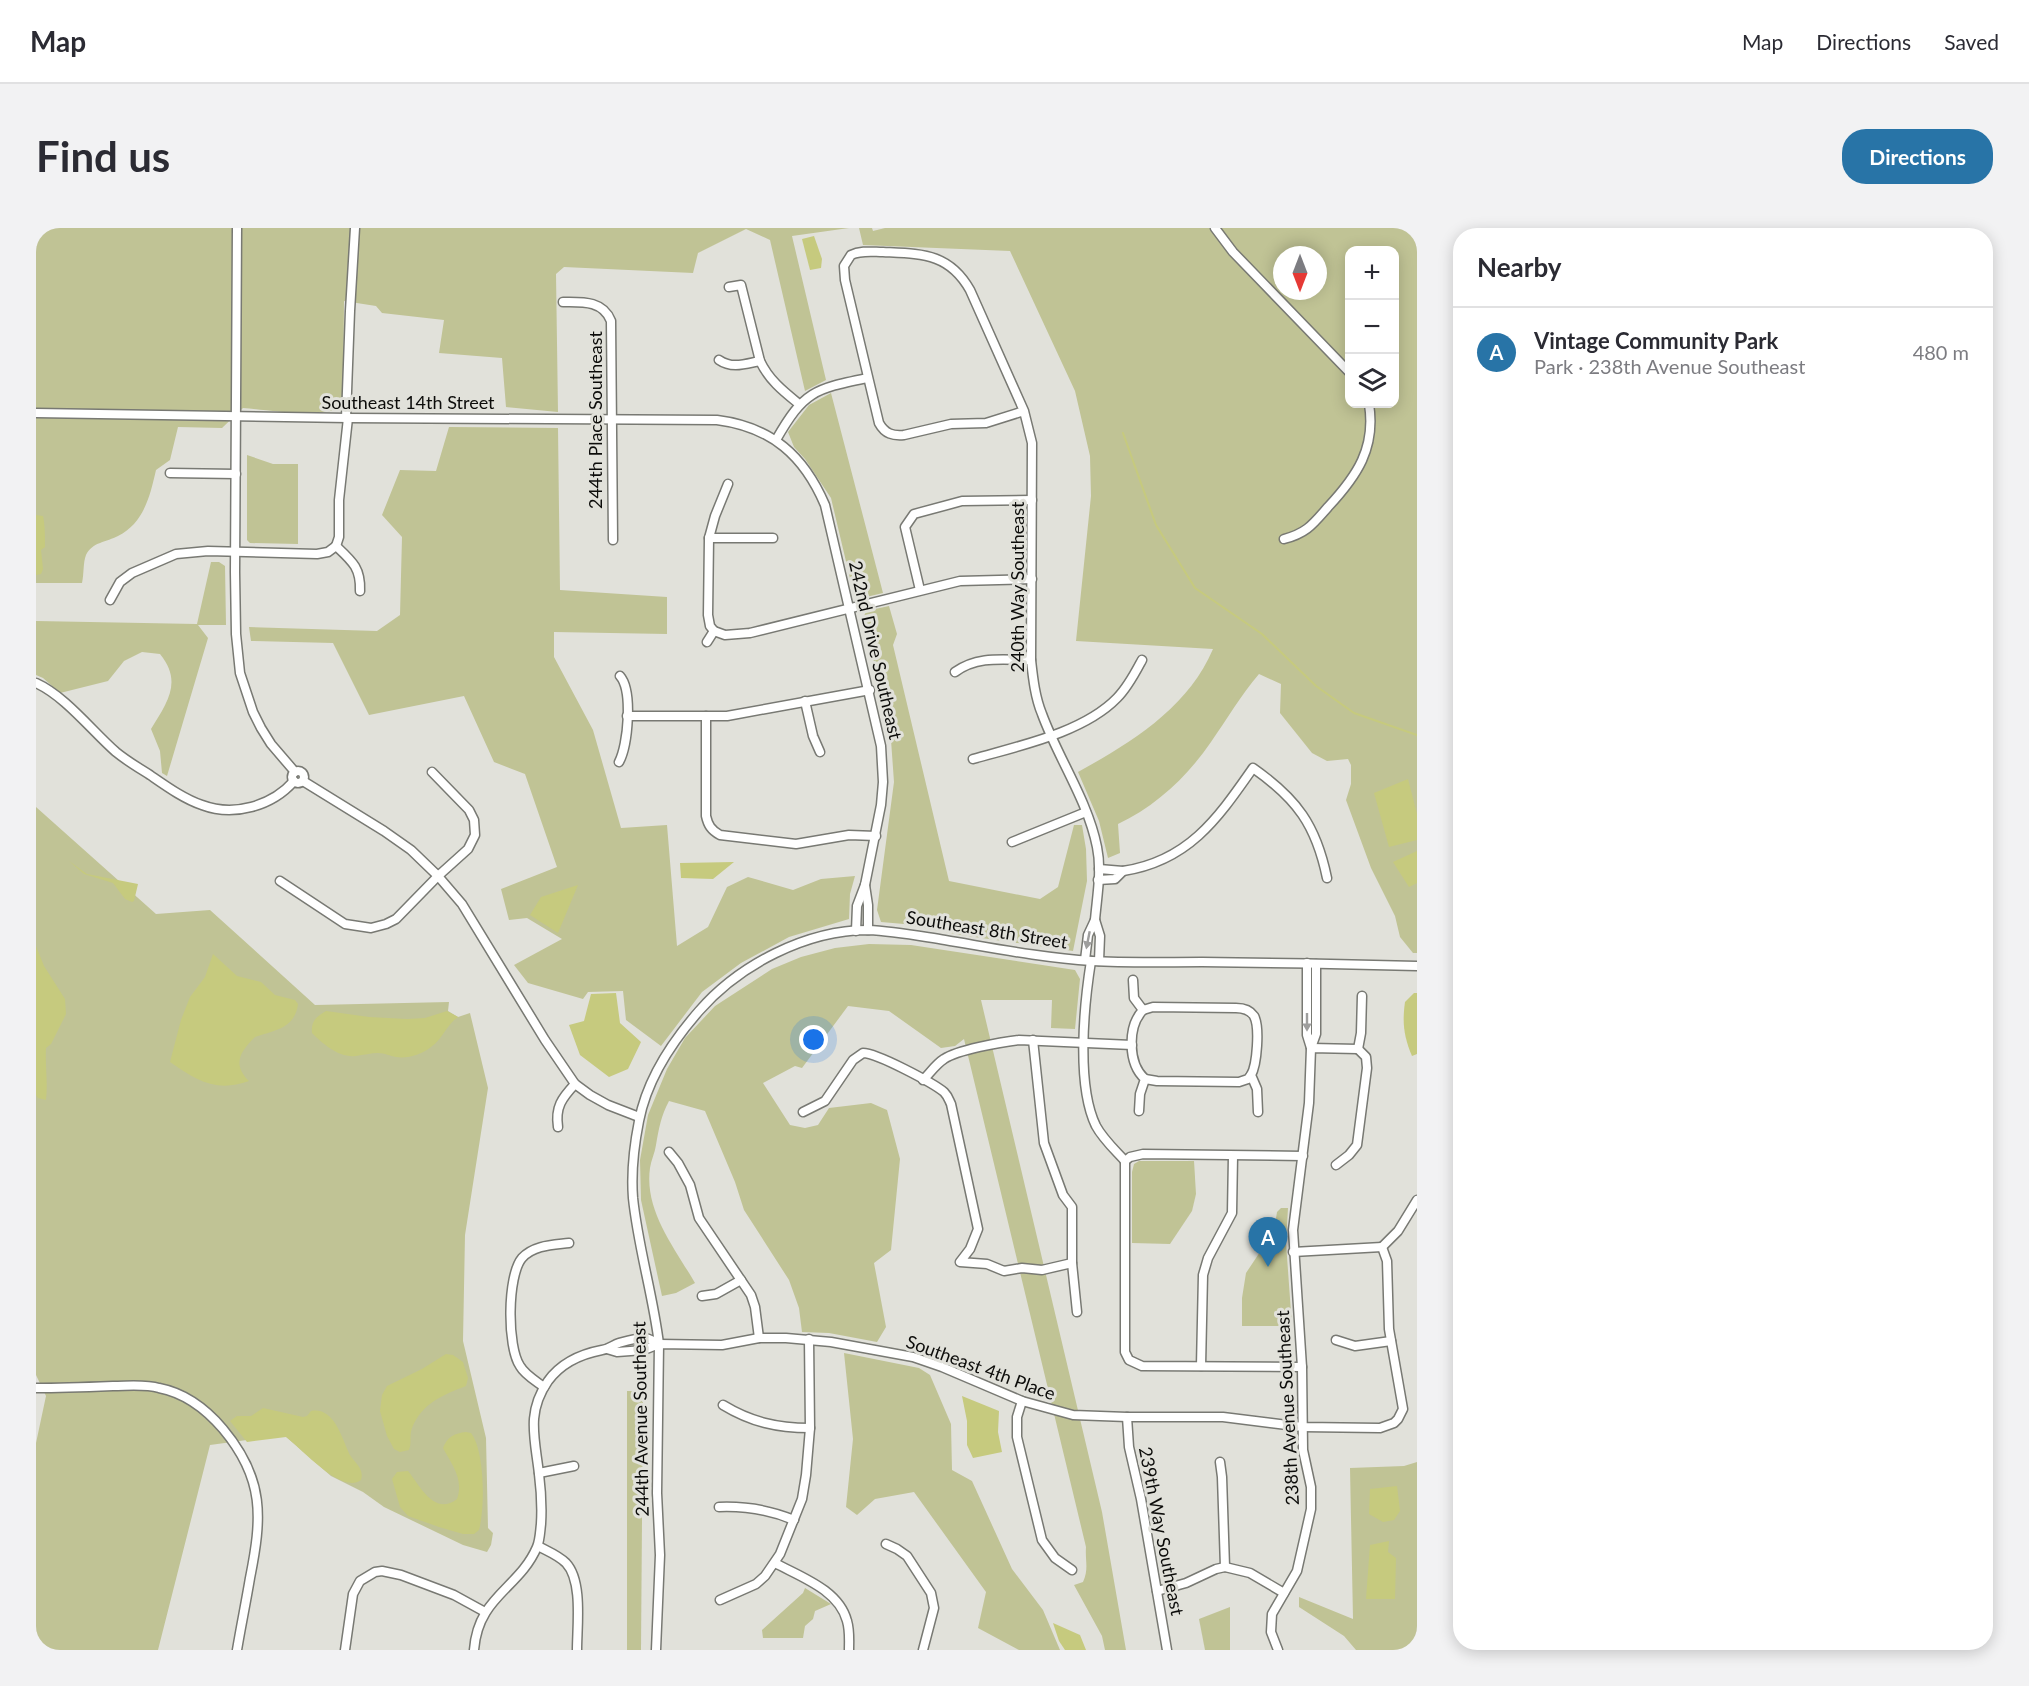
<!DOCTYPE html>
<meta charset="utf-8">
<style>
body{margin:0;font-family:Lato,sans-serif;background:#f2f2f3;color:#2b2b33}
.controls{position:absolute;right:18px;top:18px;display:grid;overflow:hidden;border-radius:12px;box-shadow:0 3px 15px #0003}
.controls button{width:54px;height:54px;display:grid;place-items:center;padding:0;border:0;border-bottom:2px solid #e1e1e2;background:#fff;color:#2b2b33;font:30px sans-serif}
.compass{position:absolute;left:1237px;top:18px;width:54px;height:54px;border-radius:50%;background:#fff;box-shadow:0 3px 15px #0003;rotate:180deg}
.you{position:absolute;left:778px;top:812px;width:21px;height:21px;margin:-15px;border:4px solid #fff;border-radius:50%;background:#1a73e8;box-shadow:0 0 0 9px #1a73e833}
.badge{display:grid;place-items:center;width:39px;height:39px;border-radius:50%;background:#2874a7;color:#fff;font-size:20px;font-weight:700}
.pin{position:absolute;translate:-50% -50px;filter:drop-shadow(0 2px 3px #0008)}
.pin::after{content:'';position:absolute;top:32px;width:21px;height:18px;background:inherit;clip-path:polygon(0 0,100% 0,50% 100%)}
.list{margin:0;padding:0;list-style:none}
h2{display:flex;justify-content:space-between;align-items:center;height:78px;margin:0;padding:0 24px;font-size:26px}
h2 small{font-size:20px;font-weight:400;color:#7c7c81}
.list li{display:grid;grid-template-columns:39px 1fr auto;gap:18px;align-items:center;box-sizing:border-box;height:90px;padding:0 24px;border-top:2px solid #e1e1e2}
.list b{display:block;font-size:22px;white-space:nowrap}
.list p{margin:0;font-size:20px;white-space:nowrap;color:#7c7c81}
.list em{font-size:20px;font-style:normal;color:#7c7c81}
.icon{flex:none;width:33px;height:33px;fill:none;stroke:currentColor;stroke-width:2;stroke-linecap:round;stroke-linejoin:round}
.map{position:relative;flex:none;width:1381px;height:1422px;overflow:hidden;border-radius:24px}
header{display:flex;align-items:center;gap:36px;box-sizing:border-box;height:84px;padding:0 30px;background:#fff;border-bottom:2px solid #e1e1e2}
header strong{font-size:28px}
nav{display:flex;gap:33px;margin-inline-start:auto;font-size:21px}
.intro{display:flex;align-items:center;justify-content:space-between;box-sizing:border-box;height:144px;padding:0 36px}
h1{margin:0;font-size:42px}
.button{padding:15px 27px;border-radius:24px;background:#2874a7;color:#fff;font-size:21px;font-weight:700}
main{display:flex;gap:36px;padding:0 36px}
aside{flex:1;background:#fff;border-radius:24px;box-shadow:0 3px 15px #0003}
.map>svg:first-child{display:block}
.green{fill:#c0c395;fill-rule:evenodd}
.water{fill:#c6ca7e}
.lines{fill:none;stroke-linecap:round;stroke-linejoin:round}
.stream{stroke:#c6ca7e;stroke-width:2}
.minor-casing{stroke:#787973;stroke-width:11}
.minor{stroke:#fff;stroke-width:8}
.oneway{fill:#9e9e9d}
.labels{text-anchor:middle;dominant-baseline:central;stroke-width:6;stroke-linejoin:round;paint-order:stroke}
.street-label{font-size:18px;fill:#0c0c0a;stroke:#e1e1da}
</style>
<header>
<strong>Map</strong>
<nav><a>Map</a><a>Directions</a><a>Saved</a></nav>
</header>
<div class="intro"><h1>Find us</h1><a class="button">Directions</a></div>
<main>
<div class="map">
<svg width="1381" height="1422" viewBox="0 0 1381 1422">
<rect width="100%" height="100%" fill="#e1e1da"/>
<!-- green -->
<g class="green">
<path d="M0,0h813l-57,8 34,144 -21,11 -35,-151 -24,-11 -48,24 -5,20 -129,-6 -8,7 2,138 -52,-5 -4,-49 -63,-5 5,-33 -62,-7 -6,-7 -32,-5 -1,106c-27,12 -71,3 -100,1l-21,20 -44,-1 -8,33 -14,10c-6,26 -12,53 -38,66 -11,6 -26,6 -32,19 -3,7 -2,20 -4,28h-46z"/>
<path d="M823,0h13l1,3 12,-3h532v725h-4l-13,-16 -5,-21 -24,-48 -25,-68 5,-16v-19l-3,-6 -21,2 -15,-8 -32,-40 1,-29 -22,-10c-18,21 -32,45 -48,68 -24,35 -55,64 -93,82l2,29 -12,5 -9,-37 -21,-49c54,-30 110,-64 135,-123l-137,-8 15,-145 -1,-40 -15,-65 -65,-140 -147,-6zM1314,22h44v154h-44zM1246,27h36v36h-36z"/>
<path d="M795,165l52,200 -21,5 -9,-7 -22,-93 -26,-39 -11,-12 -6,-15 21,-27z"/>
<path d="M413,199l109,1 2,162 107,7v37l-113,-2v25l39,73 28,98 46,-3 10,121 31,-19 19,-40 21,-10 45,13 28,-11 34,-3 -5,18 -1,25 -60,18 -48,26 -39,29 -41,54 -35,-26 -3,-29 -35,1 -5,7 -55,-16 -14,-18 48,-26 -35,-21 -18,2 -8,-31 56,-22 -32,-93 -31,-12 -30,-66 -95,19 -36,-72 -82,-2 -2,-14 128,4 23,-16 2,-78 -20,-22 18,-45 36,1z"/>
<path d="M211,227l26,9h25v80l-48,-1 -3,-3z"/>
<path d="M175,334h8l6,4 1,59h-28l10,13 -41,138 -5,-3 -2,-22 -9,-22c16,-26 32,-47 9,-75l-18,-2 -18,9 -16,20 -48,12 -17,-15 -7,-3v-54l161,3z"/>
<path d="M853,378l8,28 -4,11 56,236 91,18 18,-12 16,-62h8l4,24 1,32 -14,70 -112,-16 -57,-11 -23,-2 -4,-12 17,-128 -3,-42 -28,-121 3,-8z"/>
<path d="M0,579l120,107 54,-4 105,95 134,-3 -1,9 10,6 12,-4 18,75 -23,147 -2,106 23,97 2,90 5,5 -2,12 -4,7 -24,-7 -79,-38 -21,-15 -32,-16 -47,-41 -74,10 -52,205h-122v-207l10,-47 -10,-21z"/>
<path d="M833,716l42,1 164,25 5,9 -5,50 -24,-1 1,-28h-71l121,512 24,138h-21l-3,-14 -28,-51 9,-3c6,-13 2,-21 3,-35l-122,-508 -9,7 -14,2 -52,-37 -41,-5 -46,62 -7,-2 -32,17 27,42 15,3 13,-3 11,-17 42,-5 16,7 13,49 -9,91 -17,13 12,64 -9,15 -48,-9 -27,-1 -3,-24 -10,-28 -45,-70 -9,-28 -30,-71 -36,-10c-8,15 -10,27 -13,44 -1,8 -5,15 -6,23 -6,43 25,80 45,115l-19,10 -14,3 -21,-96 -1,-40 8,-45 19,-46 18,-31 30,-32 57,-37 29,-12 34,-9z"/>
<path d="M1103,933h55l2,33 -4,17 -22,33 -38,-1v-71l2,-8z"/>
<path d="M1245,980h7l-2,35 6,83h-50v-28l4,-25 28,-42 3,-19z"/>
<path d="M808,1125l75,15 11,7 21,49 1,46 20,11 40,88 31,41 17,40h-41l-41,-22 8,-36 -72,-100 -39,7 -18,16 -11,-8 7,-68z"/>
<path d="M591,1163h16l-2,259h-14z"/>
<path d="M1381,1234v188h-61l-12,-14 -45,-29v-10l54,22 -3,-151 54,-2z"/>
<path d="M769,1360l26,16 -16,7 -2,8 -8,7 -2,12h-40l-1,-8 41,-37z"/>
<path d="M1194,1379v43h-25l-6,-31z"/>
</g>
<!-- water -->
<g class="water">
<path d="M778,8l8,23 -1,9 -11,2 -8,-31z"/>
<path d="M0,287l7,1c2,8 2,23 2,31l-4,3 2,19 -2,5 -5,1z"/>
<path d="M1372,551l9,35v26l-28,7 -15,-54z"/>
<path d="M1381,623v32l-8,4 -16,-25z"/>
<path d="M33,633l18,13 51,10 -4,17 -2,1 -7,-3 -12,-16 -29,-9z"/>
<path d="M698,634l-21,17 -32,-1 -1,-15z"/>
<path d="M542,657l-20,48 -28,-18 11,-18z"/>
<path d="M0,718l8,20 21,33 1,15 -15,30 -5,4c-1,18 2,34 0,52l-8,-2 -2,-3z"/>
<path d="M177,726l24,22 24,6 14,13 20,5 3,4c-3,24 -22,26 -43,33 -15,15 -23,27 -6,44 -33,12 -53,-1 -79,-19l11,-42 9,-23 15,-20z"/>
<path d="M580,765l4,30 21,19 -13,27 -19,8 -29,-22 -11,-30 15,-4 7,-27z"/>
<path d="M1378,765h3v61l-5,2c-8,-19 -10,-33 -7,-54z"/>
<path d="M290,783l43,6 38,2 18,-1 22,-7 11,6c-12,8 -15,22 -27,30 -9,7 -23,12 -35,10 -6,-1 -11,-4 -18,-4 -7,0 -15,2 -22,3 -17,2 -33,-12 -44,-23 -1,-12 4,-16 14,-22z"/>
<path d="M410,1126l7,1 10,7 5,16 -2,8c-23,9 -44,17 -54,42 -3,8 0,15 -3,22l-9,2 -6,-3 -7,-13 -7,-25 2,-16 5,-9 35,-17z"/>
<path d="M926,1168l37,15 -1,21 4,20 -29,6 -6,-13v-24z"/>
<path d="M227,1180l40,9 4,-1 4,-5c22,-4 30,24 37,40 4,11 17,16 13,29 -19,15 -59,-31 -75,-43l-39,5 -17,-21 7,-5h14z"/>
<path d="M430,1204l5,1c14,18 14,75 8,97l-5,4h-11l-24,-7 -31,-11 -8,-9 -8,-28 5,-7 11,-1c11,13 26,46 49,28 7,-20 -5,-34 -14,-51 4,-11 12,-15 23,-16z"/>
<path d="M1361,1258l3,25 -6,9 -11,2 -14,-8 1,-25z"/>
<path d="M1353,1313l-1,11 8,6 -1,41h-29l4,-54z"/>
<path d="M1017,1395l27,12 6,15h-21l-6,-9z"/>
</g>
<g class="lines">
<!-- stream -->
<path class="stream" d="M1087,205l33,92 39,63 67,46 54,52 38,27 63,22"/>
<defs>
<g id="minor">
<path d="M201,0l-2,344 1,62 4,39 13,39 8,16 10,16 24,28"/>
<path d="M1179,0l18,24 117,121"/>
<path d="M693,59l12,-2 19,76c9,19 23,30 39,43"/>
<path d="M527,74c18,0 40,-2 48,19l2,219"/>
<path d="M683,132c13,9 26,4 41,1"/>
<path d="M988,183l-38,12 -35,1 -47,11c-11,1 -19,-1 -25,-12l-34,-143 -1,-14 7,-11c10,-5 22,-3 32,-3 39,2 66,1 87,38l54,121 8,32 -1,217c2,18 4,37 11,54 16,44 46,87 55,133 5,24 0,49 -2,73"/>
<path d="M0,185l312,5 369,2c55,7 87,36 108,85l56,241 2,36 -2,23 -16,80 -8,21 -1,25"/>
<path d="M310,190l4,-107 5,-83"/>
<path d="M740,212c28,-49 38,-51 91,-62"/>
<path d="M134,245l66,1"/>
<path d="M673,310h64"/>
<path d="M1248,311c23,-6 29,-15 44,-32 29,-31 48,-59 41,-103"/>
<path d="M300,318l3,-9v-37l9,-82"/>
<path d="M300,318c16,15 25,22 24,45"/>
<path d="M884,362l-15,-63 9,-13 48,-13 70,-1"/>
<path d="M74,372l10,-18 12,-9 44,-19 32,-3 109,3 11,-2 8,-6"/>
<path d="M678,403l11,4 25,-2 210,-52 72,-2"/>
<path d="M671,414l7,-11 -4,-5 -2,-11 1,-77 6,-22 13,-32"/>
<path d="M919,444c23,-17 50,-12 76,-12"/>
<path d="M0,455c29,13 56,48 80,69 11,9 23,16 34,23 16,11 34,24 52,30 32,12 70,1 92,-24"/>
<path d="M769,473l8,35 7,16"/>
<path d="M591,488h100l143,-26"/>
<path d="M670,488v100c2,9 5,14 14,19l76,9 53,-9 27,1"/>
<path d="M937,531c45,-13 110,-26 144,-61 11,-11 18,-25 25,-38"/>
<path d="M583,534c9,-17 14,-71 1,-86"/>
<circle cx="262" cy="549" r="6"/>
<path d="M267,553l81,50 27,19 27,26 24,28 83,136 30,44 15,11 18,10 31,12"/>
<path d="M976,614l74,-30"/>
<path d="M1087,643c66,-10 95,-53 130,-103 44,31 63,57 74,110"/>
<path d="M1062,652l17,-1 8,-8 -24,-2"/>
<path d="M244,653l65,43 26,4 15,-4 10,-5 42,-43 30,-27 7,-14 -1,-15 -5,-10 -37,-38"/>
<path d="M829,657l3,20v25"/>
<path d="M1049,732l3,-25 7,-15 5,16 -1,25"/>
<path d="M1055,733c-7,44 -15,124 5,165 7,13 19,24 29,35"/>
<path d="M1271,735v72l4,13 5,-14v-70"/>
<path d="M1097,752l1,18 9,12c-16,17 -15,54 2,69l-5,15 -1,17"/>
<path d="M1107,782l10,-3 83,1c7,0 14,2 18,8 6,11 3,49 -3,59l6,14 1,23"/>
<path d="M1322,821l3,-16 1,-37"/>
<path d="M1109,851l12,2 82,1 9,-3 3,-4"/>
<path d="M887,852c7,-7 13,-16 21,-21 13,-9 57,-17 75,-19l113,5"/>
<path d="M767,884l22,-11 28,-41 10,-7c14,0 70,30 81,39 4,4 5,8 7,12l27,125 -8,20 -10,13 27,2 17,7 18,-3 20,2 30,-7v-56l-9,-12 -19,-52 -11,-103"/>
<path d="M522,899c-3,-20 4,-29 17,-43"/>
<path d="M633,924l9,11 12,22 9,33 52,77 4,12 4,31"/>
<path d="M1089,933v191l4,8 13,6 160,1"/>
<path d="M1089,933l5,-4 13,-3 160,2"/>
<path d="M1300,937l13,-10 8,-10 10,-77 -1,-11 -8,-8"/>
<path d="M1346,1019l16,-16 19,-31"/>
<path d="M1257,1024l89,-5"/>
<path d="M1036,1035l5,49"/>
<path d="M666,1068l14,-2 25,-14"/>
<path d="M1300,1112l19,6 36,-5"/>
<path d="M571,1121l10,3 27,-2 15,-6 63,1 37,-7h27l45,4 82,15 29,10 80,34 51,14 54,2h96l80,10 77,1 14,-5 4,-4 5,-10 -14,-80 -2,-68 -5,-14"/>
<path d="M1165,1138l2,-91 5,-17 24,-45 1,-57"/>
<path d="M508,1159c-8,-6 -19,-12 -24,-21 -13,-19 -13,-90 2,-108 12,-13 31,-13 47,-15"/>
<path d="M0,1160c26,0 52,-1 77,-2 15,0 32,-2 46,2 26,5 47,21 64,41 42,50 39,89 27,149 -4,24 -9,48 -13,72"/>
<path d="M986,1173l-5,16v20l25,103 13,18 17,12"/>
<path d="M687,1177c28,17 54,23 87,23"/>
<path d="M1091,1189l2,30 12,52 26,151"/>
<path d="M1184,1234l2,15 3,90"/>
<path d="M503,1245l35,-7"/>
<path d="M683,1279c26,-1 51,3 75,13"/>
<path d="M850,1316l11,5 10,7 24,37 3,15 -11,42"/>
<path d="M502,1318c9,5 20,9 28,17 17,18 11,63 11,87"/>
<path d="M739,1335c26,14 64,27 72,58 3,10 2,20 2,29"/>
<path d="M1121,1363l29,-8 30,-14 9,-2 25,6 34,20"/>
<path d="M684,1372l36,-16 9,-8 15,-22 22,-55 4,-24 4,-47 -1,-89"/>
<path d="M309,1422l8,-56 7,-13 15,-9 7,-1 19,4 53,20 31,17"/>
<path d="M438,1422c4,-54 45,-61 63,-103 3,-7 3,-15 4,-23 1,-16 0,-34 -2,-50 -4,-36 -13,-61 9,-93 13,-18 33,-27 54,-31 7,-1 11,-5 17,-7 7,-2 20,-6 27,-5 4,1 9,4 13,6"/>
<path d="M620,1422l4,-95 -3,-62 2,-149c-6,-49 -21,-97 -26,-146 -2,-26 1,-52 6,-77 8,-42 32,-78 60,-110 40,-46 107,-81 169,-81 26,1 51,6 77,10 48,8 98,18 147,21 36,2 73,1 110,1 72,1 143,2 215,4"/>
<path d="M1242,1422l-7,-18 1,-18 25,-43 14,-62v-22l-8,-37 -1,-83 -9,-137 16,-127 2,-55 47,1"/>
</g>
</defs>
<!-- minor casing -->
<use href="#minor" class="minor-casing"/>
<!-- minor -->
<use href="#minor" class="minor"/>
</g>
<!-- one-way arrows -->
<defs><path id="oneway-solid" d="M-6-.8H1V-3.2L6.5 0L1 3.2V.8H-6Z" transform="scale(1.5)"/></defs>
<g class="oneway">
<use href="#oneway-solid" transform="translate(1052 712) rotate(101)"/>
<use href="#oneway-solid" transform="translate(1271 794) rotate(90)"/>
</g>
<g class="labels">
<!-- street labels -->
<g class="street-label">
<text x="372" y="174">Southeast 14th Street</text>
<text transform="translate(559 192) rotate(-90)">244th Place Southeast</text>
<text transform="translate(981 359) rotate(-90)">240th Way Southeast</text>
<text transform="translate(840 422) rotate(77)">242nd Drive Southeast</text>
<text transform="translate(951 701) rotate(9)">Southeast 8th Street</text>
<text transform="translate(945 1139) rotate(20)">Southeast 4th Place</text>
<text transform="translate(1251 1180) rotate(-93)">238th Avenue Southeast</text>
<text transform="translate(604 1191) rotate(-91)">244th Avenue Southeast</text>
<text transform="translate(1126 1303) rotate(79)">239th Way Southeast</text>
</g>
</g>
</svg>
<div class="controls">
<button>+</button>
<button>−</button>
<button><svg class="icon" aria-label="layers" viewBox="0 0 24 24"><path d="M12 4l9 5-9 5-9-5zM3 14l9 5 9-5"/></svg></button>
</div>
<svg class="compass" viewBox="-18 -18 36 36"><path d="M0-13l5 13h-10z" fill="#e53935"/><path d="M0 13l5-13h-10z" fill="#7c7c81"/></svg>
<div class="you"></div>
<div class="pin badge" style="left:1232px;top:1039px">A</div>
</div>
<aside>
<h2>Nearby<small></small></h2>
<ul class="list">
<li><span class="badge">A</span><div><b>Vintage Community Park</b><p>Park · 238th Avenue Southeast</p></div><em>480 m</em></li>
</ul>
</aside>
</main>
